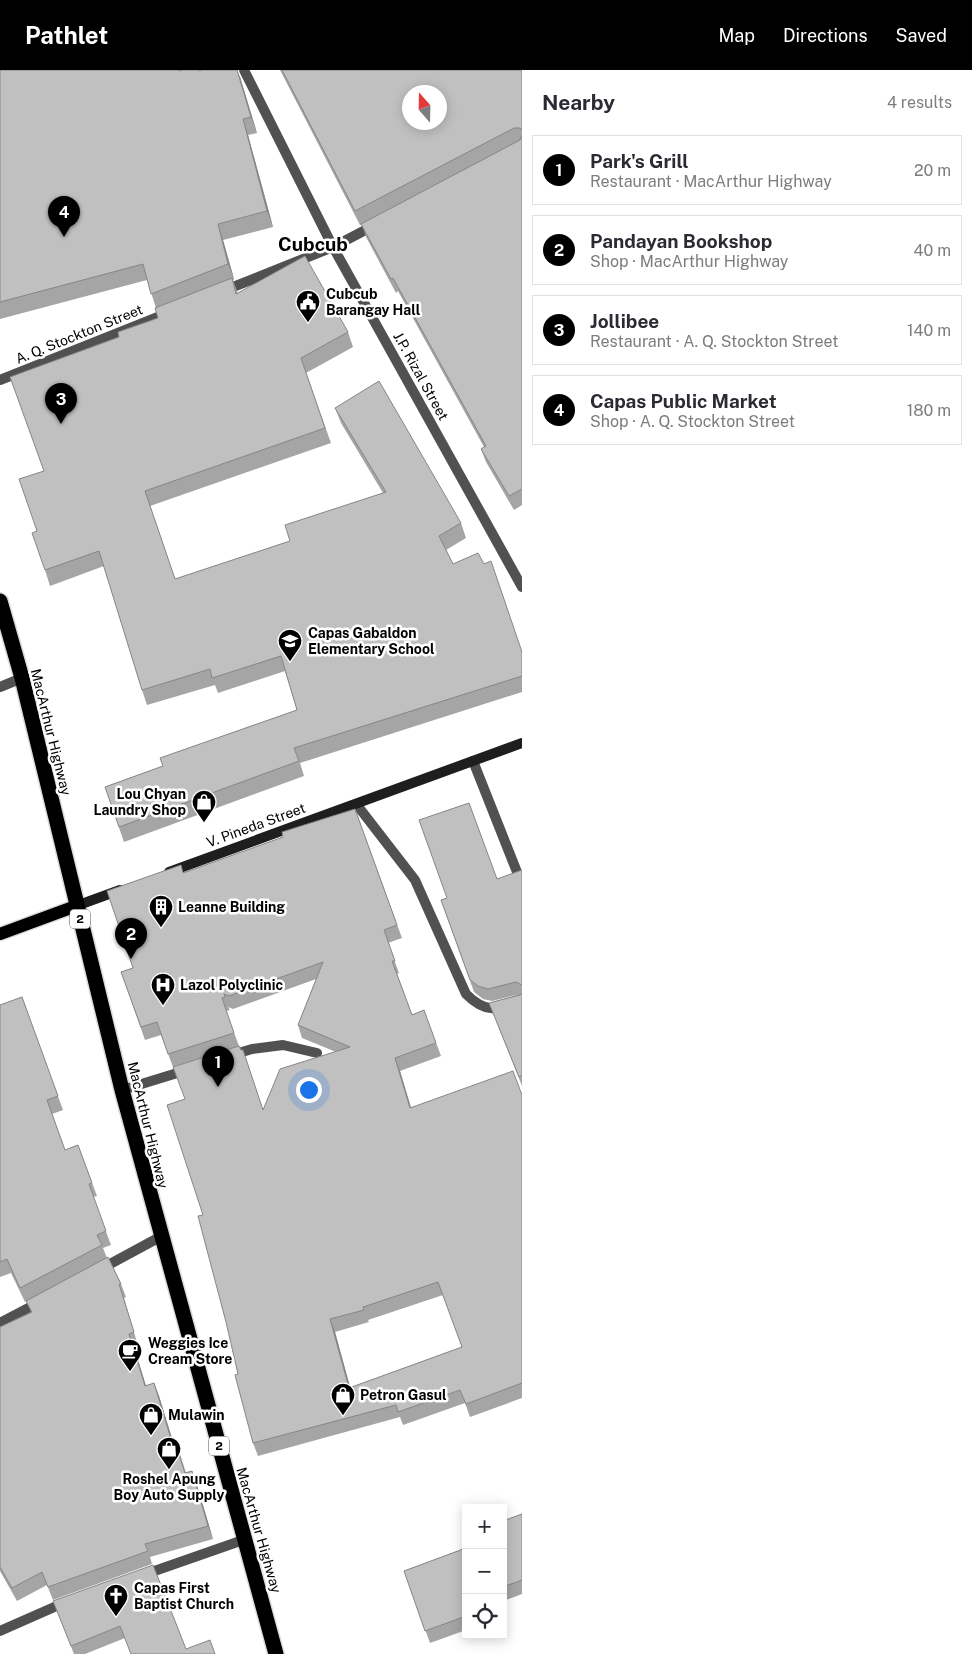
<!DOCTYPE html>
<meta charset="utf-8">
<style>
body{margin:0;font-family:"Public Sans",sans-serif;background:#f7f7f7;color:#2b2b33}
.controls{position:absolute;right:15px;bottom:15px;display:grid;overflow:hidden;border-radius:0px;box-shadow:0 2px 12px #0003}
.controls button{width:45px;height:45px;display:grid;place-items:center;padding:0;border:0;border-bottom:1px solid #e1e1e2;background:#fff;color:#2b2b33;font:25px sans-serif}
.compass{position:absolute;left:402px;top:15px;width:45px;height:45px;border-radius:50%;background:#fff;box-shadow:0 2px 12px #0003;rotate:340deg}
.you{position:absolute;left:308px;top:1019px;width:18px;height:18px;margin:-12px;border:4px solid #fff;border-radius:50%;background:#1a73e8;box-shadow:0 0 0 8px #1a73e833}
.badge{display:grid;place-items:center;width:32px;height:32px;border-radius:50%;background:#000;color:#fff;font-size:16px;font-weight:700}
.pin{position:absolute;translate:-50% -41px;filter:drop-shadow(0 1px 2px #0008)}
.pin::after{content:'';position:absolute;top:26px;width:18px;height:15px;background:inherit;clip-path:polygon(0 0,100% 0,50% 100%)}
.list{margin:0;padding:0;list-style:none}
h2{display:flex;justify-content:space-between;align-items:center;height:65px;margin:0;padding:0 20px;font-size:21px}
h2 small{font-size:16px;font-weight:400;color:#7c7c81}
.list li{display:grid;grid-template-columns:32px 1fr auto;gap:15px;align-items:center;box-sizing:border-box;height:70px;margin:0 10px 10px;padding:0 10px;border:1px solid #e1e1e2;border-radius:0px}
.list b{display:block;font-size:19px;white-space:nowrap}
.list p{margin:0;font-size:16px;white-space:nowrap;color:#7c7c81}
.list em{font-size:16px;font-style:normal;color:#7c7c81}
.icon{flex:none;width:28px;height:28px;fill:none;stroke:currentColor;stroke-width:2;stroke-linecap:round;stroke-linejoin:round}
.map{position:relative;flex:none;width:522px;height:1584px;overflow:hidden}
header{display:flex;align-items:center;gap:30px;box-sizing:border-box;height:70px;padding:0 25px;background:#000;color:#fff}
header strong{font-size:24px}
nav{display:flex;gap:28px;margin-inline-start:auto;font-size:18px}
main{display:flex}
aside{flex:1;background:#fff}
.map>svg:first-child{display:block}
.lines{fill:none;stroke-linecap:round;stroke-linejoin:round}
.primary-casing{stroke:#dbdbdb;stroke-width:15}
.highway-casing{stroke:#dbdbdb;stroke-width:18}
.lane{stroke:#515151;stroke-width:10}
.street{stroke:#515151;stroke-width:10}
.secondary{stroke:#1e1e1e;stroke-width:10}
.primary{stroke:#000;stroke-width:12}
.highway{stroke:#000;stroke-width:15}
.wall{fill:#a5a5a5;fill-rule:evenodd}
.shaded-wall{fill:#868686}
.building{fill:#c0c0c0;stroke:#868686;fill-rule:evenodd}
.labels{text-anchor:middle;dominant-baseline:central;stroke-width:5;stroke-linejoin:round;paint-order:stroke}
.shield{fill:#fff;stroke:#4c4c4c;stroke-width:1}
.shield-label{font-size:12px;font-weight:bold;fill:#000}
.poi-label{font-size:14px;font-weight:bold;fill:#000;stroke:#fff;text-anchor:start}
.street-label{font-size:14px;fill:#000;stroke:#fff}
.district-label{font-size:19px;font-weight:bold;fill:#000;stroke:#fff}
</style>
<header>
<strong>Pathlet</strong>
<nav><a>Map</a><a>Directions</a><a>Saved</a></nav>
</header>
<main>
<div class="map">
<svg width="522" height="1584" viewBox="0 0 522 1584">
<rect width="100%" height="100%" fill="#fff"/>
<g class="lines">
<defs>
<path id="primary" d="M0,864l76,-28"/>
<path id="highway" d="M0,531l22,77 100,412 154,564"/>
</defs>
<!-- primary casing -->
<use href="#primary" class="primary-casing"/>
<!-- highway casing -->
<use href="#highway" class="highway-casing"/>
<!-- lane -->
<g class="lane">
<path d="M0,617l22,-9"/>
<path d="M473,691l44,111"/>
<path d="M232,985l20,-6 31,-4 34,8"/>
<path d="M122,1020l65,-20"/>
<path d="M143,1505l103,-36"/>
<path d="M0,1561l68,-30"/>
</g>
<!-- street -->
<g class="street">
<path d="M244,0l89,177 189,340"/>
<path d="M223,221l110,-44 42,-22"/>
<path d="M0,310l168,-67"/>
<path d="M357,735l58,75 51,114c20,20 31,16 56,7"/>
<path d="M99,1200l61,-33"/>
<path d="M0,1253l40,-21"/>
</g>
<!-- secondary -->
<g class="secondary">
<path d="M169,802l353,-129"/>
<path d="M76,836l44,-16"/>
</g>
<!-- primary -->
<use href="#primary" class="primary"/>
<!-- highway -->
<use href="#highway" class="highway"/>
</g>
<!-- wall -->
<g class="wall">
<path d="M0,0h198v1l42,6 17,56 -9,2 25,92 -50,13 11,39 -1,1 5,14 110,38 5,15 -47,26 25,70 -181,63 25,73 115,-38 93,-48 -42,-70 -6,-15 126,115 5,15 -20,12 7,14 69,87v41l-222,71 4,13 -180,66 -19,-55 58,-21 134,-56 -12,-39 -67,22 -3,-8 -68,20 -5,-15 -38,-124 -54,20 -5,-16 -8,-39 7,-60 75,-134 39,-19 -2,-10 -9,-28 -147,39z"/>
<path d="M280,0h242v435l-8,5 -28,-48 -5,-13 3,-2 -86,-156 -2,2 -30,-56 -4,-13 -2,1z"/>
<path d="M355,739l47,129 -14,5 11,30 -2,1 15,41 12,-5 17,46 -41,15 11,37 111,-13v303l-52,19 -5,-14 -62,22 -3,-8 -142,39 -5,-13 -50,-228 61,-105 72,-58 -34,-14 -4,-13 18,-46 -83,30 -5,-2 2,3 -4,1 13,35 -66,21 -12,-32 -16,5 -24,-68 12,-4 50,-95 100,-36zM443,1225l19,52 -112,41 -15,-56 34,-10 -1,-2z"/>
<path d="M522,800v216l-33,-83 31,-9 -28,7 -9,-2 -9,-7 -33,-92z"/>
<path d="M22,927l41,113 -11,4 13,36 13,-5 19,51 -4,1 18,48 -8,3 4,10 14,26 5,13 -2,1 14,48 -4,1 12,39 8,-3 5,13 13,42 7,13 7,22 6,-2 5,14 16,54 -63,18 2,7 -99,36 -6,-15 -30,16 -17,-30v-244l31,-15 -5,-11 -1,1 -14,-29 -11,4v-272z"/>
<path d="M522,1444v80l-19,7v-80z"/>
<path d="M466,1478v82l-36,13 -26,-72z"/>
<path d="M53,1531l133,48 29,5 -90,-16 -40,16h-11z"/>
</g>
<!-- shaded-wall -->
<g class="shaded-wall">
<path d="M237,0l3,7 17,56 -6,-16z"/>
<path d="M243,49l5,16 25,92 -6,-16z"/>
<path d="M218,154l5,16 11,39 -6,-15z"/>
<path d="M395,988l5,13 15,50 -5,-13z"/>
<path d="M330,1249l5,13 19,69 -5,-13z"/>
<path d="M129,1264l5,13 16,52 -5,-13z"/>
<path d="M154,1313l5,13 17,56 -5,-13z"/>
<path d="M192,1401l5,14 16,54 -5,-13z"/>
</g>
<!-- building -->
<g class="building">
<path d="M0,0h179v1l4,-1h15v1l5,-1h34l14,47 -8,2 24,92 -49,13 10,40 -77,30 -8,-30 -143,38z"/>
<path d="M282,0h240v60l-2,-2h-6l-159,83zM410,22h30v30h-30z"/>
<path d="M522,65v354l-13,7 -28,-47 5,-3 -93,-168 -2,1 -30,-55 159,-84z"/>
<path d="M305,186l43,76 -47,26 24,70 -180,63 30,88 115,-38 -5,-16 101,-33 -51,-84 44,-27 82,142 -22,13 14,28 25,-11 6,11 7,-3 31,91v24l-228,72 5,13 -180,66 -14,-40 58,-21 -3,-8 137,-48 -16,-54 -69,22 -2,-9 -68,21 -43,-139 -54,19 -13,-37 5,-2 -18,-52 25,-8 -34,-94 109,-40 -1,-5 40,-14 -3,-10 77,-30 4,16z"/>
<path d="M469,733l28,76 25,-9v115l-6,-3 -28,7 -10,-3 -8,-6 -29,-80 6,-2 -28,-78z"/>
<path d="M355,739l42,116 -13,5 11,31h-3l20,54 12,-5 12,33 -41,15 15,50 103,-37 9,24v288l-56,21 -6,-14 -62,22 -2,-7 -143,38 -18,-68 3,-1 -12,-52 -28,-106 5,-1 -36,-110 18,-6 -12,-32 66,-21 2,4h2l20,60 17,-41 70,-22 -52,-22 25,-63 -94,34 -5,-2 1,3 -3,1 12,35 -66,21 -11,-32 -16,5 -20,-55 12,-4 -26,-77 74,-26 2,8 100,-36 -1,-5zM438,1212l24,65 -113,41 -19,-69 34,-9 -1,-3z"/>
<path d="M522,923v82l-3,2 -30,-74 31,-8z"/>
<path d="M22,927l36,99 -11,4 18,50 13,-5 14,38 -3,1 17,47 -9,4 5,10 -82,43 -13,-29 -7,3v-257z"/>
<path d="M108,1187l13,27h-2l15,48 -5,2 16,52 9,-3 17,56 3,-1 11,35 7,-2 16,55 -63,18 3,7 -100,36 -6,-15 -30,16 -12,-21v-240l32,-15 -6,-11z"/>
<path d="M522,1444v66l-19,7v-66z"/>
<path d="M466,1478v68l-41,15 -21,-60z"/>
<path d="M153,1495l33,84 24,-9 5,14h-84l-11,-28 -49,20 -18,-45z"/>
</g>
<!-- icons -->
<defs>
<symbol id="civic-pin" viewBox="-11 -11 22 30"><path d="M0 17L-7.5 6A9.5 9.5 0 1 1 7.5 6Z" fill="#000" stroke="#fff"/><path d="M-.6-6.5H3V-4.5H.6V-3L4-1V1h2V6H-6V1h2V-1L-.6-3ZM-1.2 2.5V6h2.4V2.5Z" fill="#fff"/></symbol>
<symbol id="school-pin" viewBox="-11 -11 22 30"><path d="M0 17L-7.5 6A9.5 9.5 0 1 1 7.5 6Z" fill="#000" stroke="#fff"/><path d="M0-5L7-2L0 1L-7-2ZM-4 1L0 2.5L4 1V4Q0 6-4 4Z" fill="#fff"/></symbol>
<symbol id="shop-pin" viewBox="-11 -11 22 30"><path d="M0 17L-7.5 6A9.5 9.5 0 1 1 7.5 6Z" fill="#000" stroke="#fff"/><path d="M-5-2.5h2.3a2.7 3.5 0 0 1 5.4 0H5L5.5 6h-11ZM-1.5-2.5h3a1.5 2.3 0 0 0-3 0Z" fill="#fff"/></symbol>
<symbol id="building-pin" viewBox="-11 -11 22 30"><path d="M0 17L-7.5 6A9.5 9.5 0 1 1 7.5 6Z" fill="#000" stroke="#fff"/><path d="M-4-6H4V6H1V3H-1V6H-4ZM-2.5-4.3h1.7v1.8h-1.7ZM.8-4.3h1.7v1.8H.8ZM-2.5-1h1.7V.8h-1.7ZM.8-1h1.7V.8H.8Z" fill="#fff"/></symbol>
<symbol id="hospital-pin" viewBox="-11 -11 22 30"><path d="M0 17L-7.5 6A9.5 9.5 0 1 1 7.5 6Z" fill="#000" stroke="#fff"/><path d="M-5-5h3v3.5h4V-5h3V5h-3V1.5h-4V5h-3Z" fill="#fff"/></symbol>
<symbol id="cafe-pin" viewBox="-11 -11 22 30"><path d="M0 17L-7.5 6A9.5 9.5 0 1 1 7.5 6Z" fill="#000" stroke="#fff"/><path d="M-5.5-4.5H6V0H3Q3 3.5 0 3.5H-2.5Q-5.5 3.5-5.5 0ZM3-3.2v2h1.7v-2ZM-6 4.5H4V6H-6Z" fill="#fff"/></symbol>
<symbol id="church-pin" viewBox="-11 -11 22 30"><path d="M0 17L-7.5 6A9.5 9.5 0 1 1 7.5 6Z" fill="#000" stroke="#fff"/><path d="M-1.2-6h2.4v3.5h3.3v2.4h-3.3V6h-2.4V-.1h-3.3v-2.4h3.3Z" fill="#fff"/></symbol>
</defs>
<g fill-rule="evenodd">
<use href="#civic-pin" x="294" y="218" width="28" height="38"/>
<use href="#school-pin" x="276" y="557" width="28" height="38"/>
<use href="#shop-pin" x="190" y="718" width="28" height="38"/>
<use href="#building-pin" x="147" y="823" width="28" height="38"/>
<use href="#hospital-pin" x="149" y="901" width="28" height="38"/>
<use href="#cafe-pin" x="116" y="1267" width="28" height="38"/>
<use href="#shop-pin" x="329" y="1311" width="28" height="38"/>
<use href="#shop-pin" x="137" y="1331" width="28" height="38"/>
<use href="#shop-pin" x="155" y="1365" width="28" height="38"/>
<use href="#church-pin" x="102" y="1512" width="28" height="38"/>
</g>
<g class="labels">
<!-- shield labels -->
<g class="shield">
<rect x="70" y="839.5" width="20" height="19" rx="4"/>
<rect x="209" y="1366.5" width="20" height="19" rx="4"/>
</g>
<g class="shield-label">
<text x="80" y="849">2</text>
<text x="219" y="1376">2</text>
</g>
<!-- poi labels -->
<g class="poi-label">
<text x="326" y="224">Cubcub<tspan x="326" dy="16">Barangay Hall</tspan></text>
<text x="308" y="563">Capas Gabaldon<tspan x="308" dy="16">Elementary School</tspan></text>
<text x="186" y="724" text-anchor="end">Lou Chyan<tspan x="186" dy="16">Laundry Shop</tspan></text>
<text x="178" y="837">Leanne Building</text>
<text x="180" y="915">Lazol Polyclinic</text>
<text x="148" y="1273">Weggies Ice<tspan x="148" dy="16">Cream Store</tspan></text>
<text x="360" y="1325">Petron Gasul</text>
<text x="168" y="1345">Mulawin</text>
<text x="169" y="1409" text-anchor="middle">Roshel Apung<tspan x="169" dy="16">Boy Auto Supply</tspan></text>
<text x="134" y="1518">Capas First<tspan x="134" dy="16">Baptist Church</tspan></text>
</g>
<!-- street labels -->
<g class="street-label">
<text transform="translate(79 264) rotate(-22)">A. Q. Stockton Street</text>
<text transform="translate(421 306) rotate(61)">J.P. Rizal Street</text>
<text transform="translate(51 662) rotate(76)">MacArthur Highway</text>
<text transform="translate(256 755) rotate(-20)">V. Pineda Street</text>
<text transform="translate(148 1055) rotate(76)">MacArthur Highway</text>
<text transform="translate(259 1460) rotate(74)">MacArthur Highway</text>
</g>
<!-- district labels -->
<g class="district-label">
<text x="313" y="174">Cubcub</text>
</g>
</g>
</svg>
<div class="controls">
<button>+</button>
<button>−</button>
<button><svg class="icon" aria-label="locate" viewBox="0 0 24 24"><circle cx="12" cy="12" r="6"/><path d="M12 2v4M12 18v4M2 12h4M18 12h4"/></svg></button>
</div>
<svg class="compass" viewBox="-18 -18 36 36"><path d="M0-13l5 13h-10z" fill="#e53935"/><path d="M0 13l5-13h-10z" fill="#7c7c81"/></svg>
<div class="you"></div>
<div class="pin badge" style="left:218px;top:1017px">1</div>
<div class="pin badge" style="left:131px;top:889px">2</div>
<div class="pin badge" style="left:61px;top:354px">3</div>
<div class="pin badge" style="left:64px;top:167px">4</div>
</div>
<aside>
<h2>Nearby<small>4 results</small></h2>
<ul class="list">
<li><span class="badge">1</span><div><b>Park's Grill</b><p>Restaurant · MacArthur Highway</p></div><em>20 m</em></li>
<li><span class="badge">2</span><div><b>Pandayan Bookshop</b><p>Shop · MacArthur Highway</p></div><em>40 m</em></li>
<li><span class="badge">3</span><div><b>Jollibee</b><p>Restaurant · A. Q. Stockton Street</p></div><em>140 m</em></li>
<li><span class="badge">4</span><div><b>Capas Public Market</b><p>Shop · A. Q. Stockton Street</p></div><em>180 m</em></li>
</ul>
</aside>
</main>
